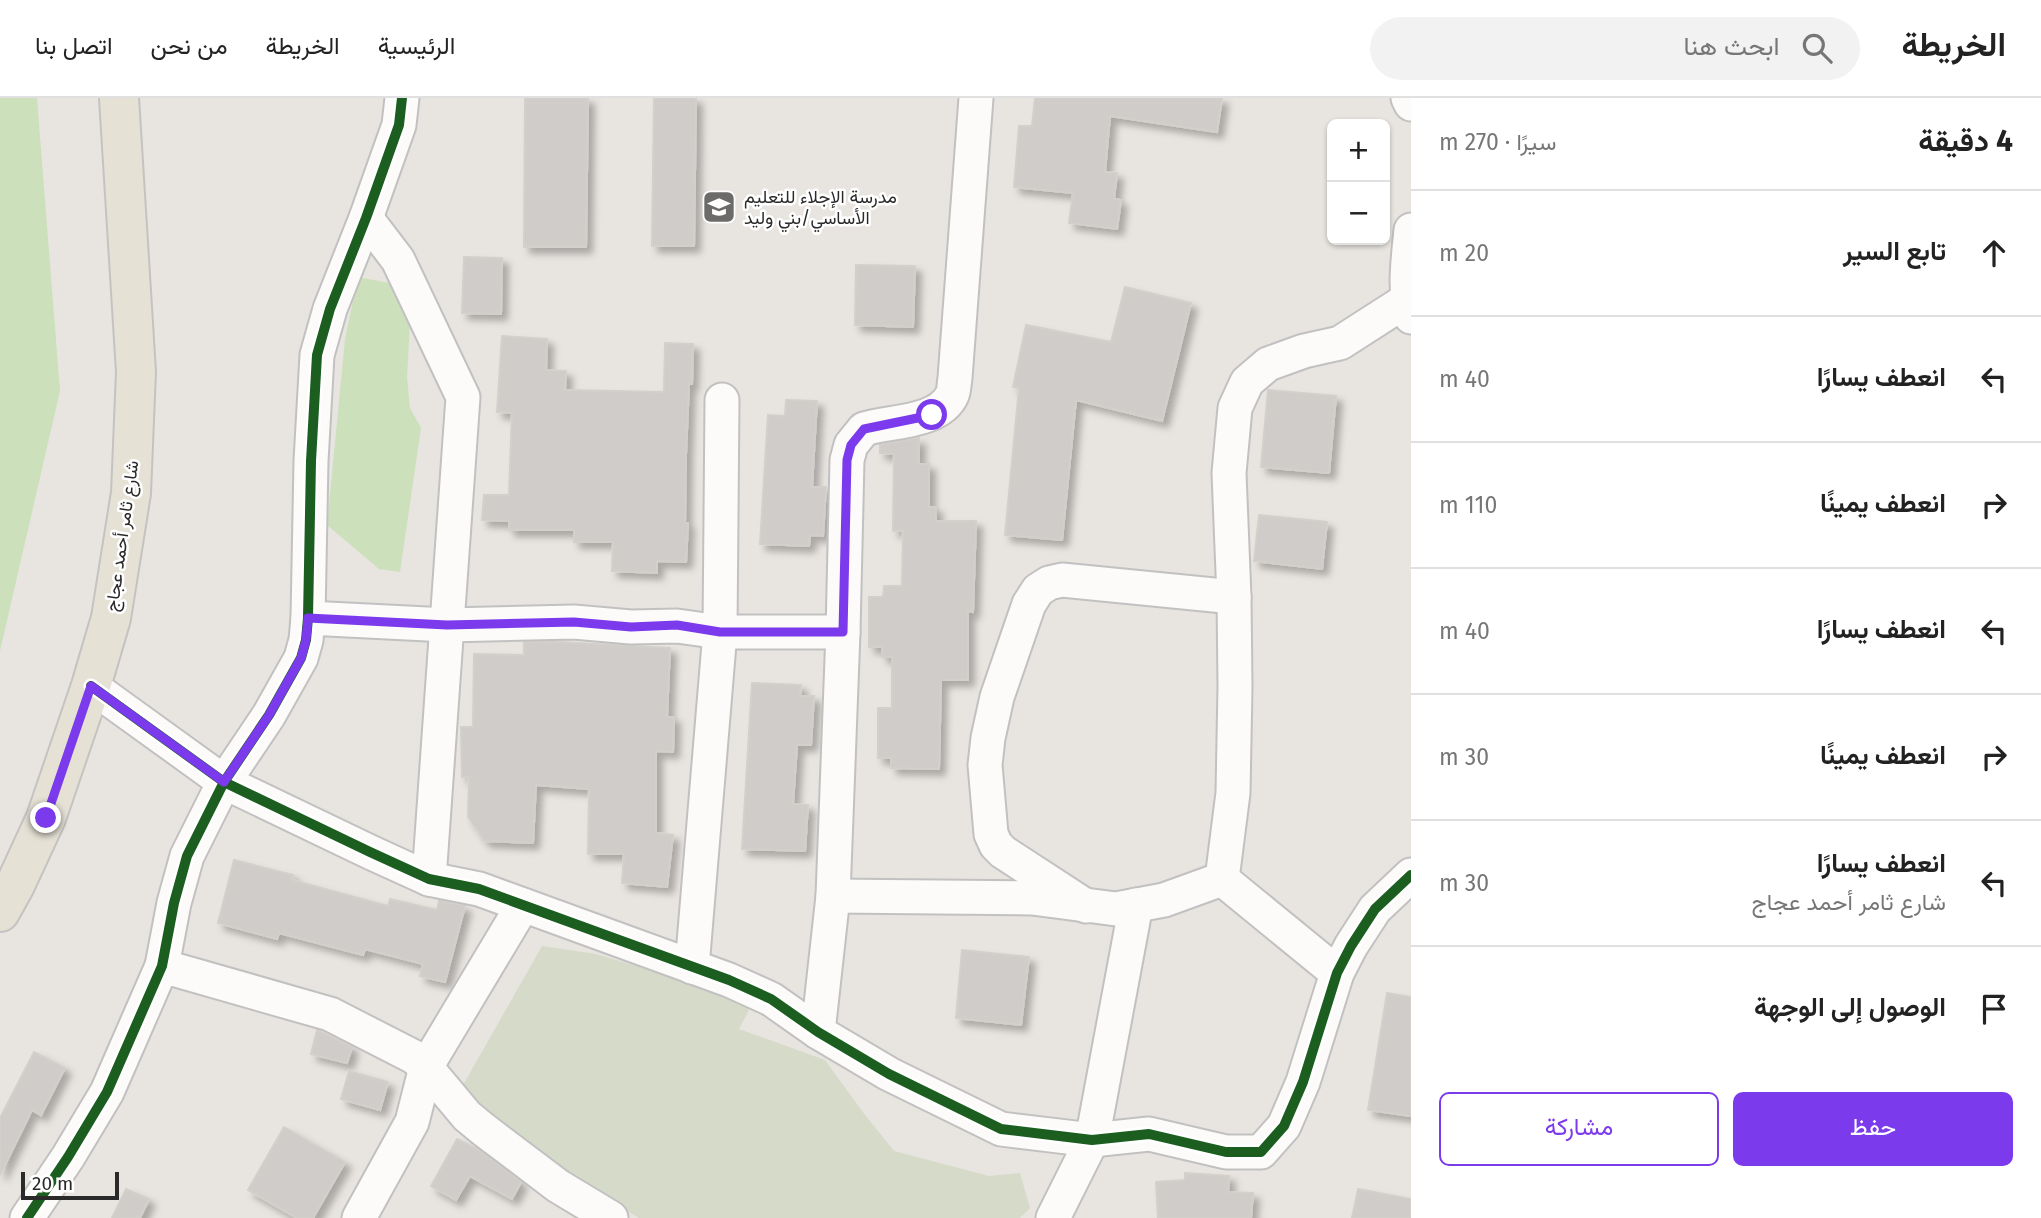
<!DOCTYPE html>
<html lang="ar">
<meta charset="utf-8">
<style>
body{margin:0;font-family:"Fira Sans",Vazirmatn,sans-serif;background:#f2f2f2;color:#222;direction:rtl}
.controls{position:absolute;right:21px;top:21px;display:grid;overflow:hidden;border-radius:10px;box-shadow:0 2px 5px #0004}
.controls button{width:63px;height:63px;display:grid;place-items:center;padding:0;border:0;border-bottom:2px solid #e0e0e0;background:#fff;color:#222;font:35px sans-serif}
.scale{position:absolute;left:21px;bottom:18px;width:98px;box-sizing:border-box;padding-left:7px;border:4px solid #2a2a2a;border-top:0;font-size:19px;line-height:24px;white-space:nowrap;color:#2a2a2a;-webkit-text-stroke:5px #fff;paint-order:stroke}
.stop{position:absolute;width:21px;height:21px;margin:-16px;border:5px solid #7c3aed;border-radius:50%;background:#fff}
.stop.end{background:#7c3aed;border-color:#fff;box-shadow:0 2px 7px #0008}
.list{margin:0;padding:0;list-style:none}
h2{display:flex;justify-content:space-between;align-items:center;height:91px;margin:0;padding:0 28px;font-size:30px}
h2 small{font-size:23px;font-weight:400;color:#767676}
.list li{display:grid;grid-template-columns:46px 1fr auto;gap:21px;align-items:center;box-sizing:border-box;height:126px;padding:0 28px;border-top:2px solid #e0e0e0}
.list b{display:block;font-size:26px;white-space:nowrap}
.list p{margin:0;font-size:23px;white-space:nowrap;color:#767676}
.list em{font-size:23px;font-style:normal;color:#767676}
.actions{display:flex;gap:14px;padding:21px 28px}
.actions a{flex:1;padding:16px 0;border:2px solid #7c3aed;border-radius:10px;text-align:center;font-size:24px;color:#7c3aed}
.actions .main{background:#7c3aed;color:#fff}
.icon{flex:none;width:38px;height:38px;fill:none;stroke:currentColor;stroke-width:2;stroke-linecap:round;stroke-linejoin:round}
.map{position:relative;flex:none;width:1411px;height:1120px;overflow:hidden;direction:ltr}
header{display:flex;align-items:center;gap:42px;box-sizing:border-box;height:98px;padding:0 35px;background:#fff;border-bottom:2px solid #e0e0e0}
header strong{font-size:33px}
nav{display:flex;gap:38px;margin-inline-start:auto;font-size:24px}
.search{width:490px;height:63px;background:#f2f2f2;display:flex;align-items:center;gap:18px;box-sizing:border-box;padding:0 24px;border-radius:38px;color:#767676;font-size:26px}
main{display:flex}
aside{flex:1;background:#fff}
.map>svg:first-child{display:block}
.green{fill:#cce1bb}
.cemetery{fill:#d5dbc8}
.building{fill:#cfccc9;stroke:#d3d0cc;stroke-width:2;filter:url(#shadow)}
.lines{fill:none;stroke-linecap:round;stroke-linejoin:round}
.street-casing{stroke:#c2c1c1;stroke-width:37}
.primary-casing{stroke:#c4c3c1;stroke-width:42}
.street{stroke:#fcfbfa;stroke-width:33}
.primary{stroke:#e5e1d5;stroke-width:38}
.cycleway-casing{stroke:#fff;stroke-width:15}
.cycleway{stroke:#1b5e20;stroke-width:10}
.route{stroke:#7c3aed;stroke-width:9}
.labels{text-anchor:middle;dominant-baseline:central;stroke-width:5;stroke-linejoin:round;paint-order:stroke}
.poi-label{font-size:18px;fill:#2a2a2a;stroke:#fff;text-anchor:start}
.street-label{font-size:18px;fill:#2a2a2a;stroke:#fff}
</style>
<header>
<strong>الخريطة</strong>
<div class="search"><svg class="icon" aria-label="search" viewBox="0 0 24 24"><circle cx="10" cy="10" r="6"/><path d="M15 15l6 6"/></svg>ابحث هنا</div>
<nav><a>الرئيسية</a><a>الخريطة</a><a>من نحن</a><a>اتصل بنا</a></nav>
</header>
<main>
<aside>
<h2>4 دقيقة<small>سيرًا · 270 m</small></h2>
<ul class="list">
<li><svg class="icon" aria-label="ahead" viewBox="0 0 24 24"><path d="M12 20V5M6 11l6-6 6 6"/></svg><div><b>تابع السير</b></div><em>20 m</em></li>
<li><svg class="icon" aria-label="left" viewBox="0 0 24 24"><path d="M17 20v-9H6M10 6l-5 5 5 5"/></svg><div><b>انعطف يسارًا</b></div><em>40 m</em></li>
<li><svg class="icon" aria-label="right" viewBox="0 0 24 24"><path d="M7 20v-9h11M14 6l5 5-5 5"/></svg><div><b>انعطف يمينًا</b></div><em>110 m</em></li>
<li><svg class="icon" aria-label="left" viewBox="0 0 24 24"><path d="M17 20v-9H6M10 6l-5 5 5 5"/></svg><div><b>انعطف يسارًا</b></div><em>40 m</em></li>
<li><svg class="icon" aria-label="right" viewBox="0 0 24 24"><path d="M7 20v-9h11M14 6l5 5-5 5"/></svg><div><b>انعطف يمينًا</b></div><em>30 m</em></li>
<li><svg class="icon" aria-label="left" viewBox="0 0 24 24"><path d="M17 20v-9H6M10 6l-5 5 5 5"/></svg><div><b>انعطف يسارًا</b><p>شارع ثامر أحمد عجاج</p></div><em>30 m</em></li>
<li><svg class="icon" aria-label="arrive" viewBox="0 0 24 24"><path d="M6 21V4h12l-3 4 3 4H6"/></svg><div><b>الوصول إلى الوجهة</b></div></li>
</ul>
<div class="actions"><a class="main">حفظ</a><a>مشاركة</a></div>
</aside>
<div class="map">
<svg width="1411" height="1120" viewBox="0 0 1411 1120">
<defs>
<filter id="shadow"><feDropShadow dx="6" dy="6" stdDeviation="3.5" flood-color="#0004"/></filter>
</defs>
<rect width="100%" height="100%" fill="#e8e4e0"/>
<!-- green -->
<g class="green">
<path d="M0,0h37l23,293 -60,260z"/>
<path d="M358,179l37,7 16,20 -4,73 3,31 11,20 -21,144 -21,-3 -52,-44 18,-186z"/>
</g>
<!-- cemetery -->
<path class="cemetery" d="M542,848l54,8 134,40 19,16 -10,19 86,31 37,51 32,40 95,25 31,-3 10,35 -10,10h-381l-81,-48 -96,-83z"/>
<!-- building -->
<g class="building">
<path d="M525,0h63l-2,149h-62z"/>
<path d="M654,0h42l-2,148h-42z"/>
<path d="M1035,0h187l-5,34 -107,-16 -5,56 12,1 -3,26 7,1 -4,29 -48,-6 4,-30 -59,-6 5,-61h13z"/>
<path d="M464,159l38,1 -1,56 -39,-1z"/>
<path d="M856,167l59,1 -2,61 -58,-2z"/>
<path d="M1125,189l66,16 -29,118 -86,-21 -14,140 -57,-5 14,-147 -6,-1 13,-62 85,17z"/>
<path d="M502,238l45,3 -1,31 20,1 -1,19 99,2 1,-49 28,1 -1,40h-3l-3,70 -1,69h3l-2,39 -29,-1v12l-45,-2 1,-29h-39v-12h-65v-9l-27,-1 2,-25h25l3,-82 -15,-1z"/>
<path d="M1268,292l68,6 -7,77 -68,-6z"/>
<path d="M786,302l31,1 -5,86h14l-3,49 -13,-1 -1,11 -49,-2 8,-129 17,1z"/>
<path d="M919,340v26h10v43h7v14h40l-3,91 -5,-1v69h-27l-2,89 -48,-1v-10h-13v-50h14v-51h-10v-10h-13v-50h14l1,-11h18l1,-56 -10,1 1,-77 -14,-1v-8z"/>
<path d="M1259,417l68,7 -5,47 -68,-8z"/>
<path d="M524,544h34l112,6 -3,69h7l-1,35 -17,-1v82l17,2 -6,52 -45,-4 2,-29h-36l1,-65 -53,-4 -3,58 -48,-2 -17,-24 1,-40h-7l-1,-50h12l1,-73 50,1z"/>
<path d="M752,585l49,2 -1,11h14l-3,49h-14l-4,59 15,1 -3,46 -63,-2z"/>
<path d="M234,762l59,15 -1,5 96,26 2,-7 47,11 2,-9 26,5 -20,76 -25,-6 3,-12 -58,-15 -2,6 -84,-22 -2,6 -59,-16z"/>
<path d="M962,852l67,7 -8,68 -65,-7z"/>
<path d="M1387,895l24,4v119l-43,-6z"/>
<path d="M317,932l35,17 -5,16 -36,-9z"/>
<path d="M34,954l31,16 -24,47 -9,-5 -32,65v-57z"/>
<path d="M349,973l39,11 -8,28 -39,-11z"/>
<path d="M284,1029l61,35 -32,56h-16l-49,-28z"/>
<path d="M457,1041l22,11 42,32 -9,17 -42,-23 -14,24 -25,-14z"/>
<path d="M1185,1075l44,3 -1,16 25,1 -2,25h-93l-2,-36 29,-2z"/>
<path d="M126,1091l23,10 -9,19h-28z"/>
<path d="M1358,1091l53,10v19h-59z"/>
</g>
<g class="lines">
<defs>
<g id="street">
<path d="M1408,0l3,6"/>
<path d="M366,120l32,42 65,137 -34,482"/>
<path d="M1411,132c-3,30 -7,57 0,87"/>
<path d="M308,520l139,7 127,-3 57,5 46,-1 43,6h123"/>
<path d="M91,588l133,96 146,70 59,27 50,10 250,91 42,19 47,33 71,42 112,55 91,11 57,-6 77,18h35l23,-26 19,-44 34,-109 14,-27 24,-37 36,-34"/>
<path d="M833,798l199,2 84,11 48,-9 58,-21"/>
<path d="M1086,808l-83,-54 -7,-7 -5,-11 -6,-69 3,-27 9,-41 32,-93 9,-14 11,-7 13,-3 172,17"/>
<path d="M162,868l168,48 84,43 12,10 41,49 17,14 74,56 53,32"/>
<path d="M692,869l28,-335 2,-232"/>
<path d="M1337,875l-115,-94 11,-86 2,-106 -1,-90 -5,-124 6,-65 12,-26 21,-18 36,-13 36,-8 67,-43"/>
<path d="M818,934l15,-136 10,-264 4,-172 4,-15 13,-16c26,-8 75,-6 88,-34 2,-4 2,-11 3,-17l21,-280"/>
<path d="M27,1120l41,-61 39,-65 55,-126 12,-63 13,-47 37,-74 45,-67 32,-57 5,-18 2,-22 3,-157 6,-106 13,-46 36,-91 33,-93 3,-27"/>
<path d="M359,1120l53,-96 14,-55 97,-162"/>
<path d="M1053,1120l39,-78 44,-235"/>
</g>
<path id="primary" d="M0,814l15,-27 31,-67 45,-132 20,-68 20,-125 5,-121 -17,-274"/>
</defs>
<!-- street casing -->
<use href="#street" class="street-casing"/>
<!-- primary casing -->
<use href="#primary" class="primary-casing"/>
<!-- street -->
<use href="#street" class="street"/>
<!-- primary -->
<use href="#primary" class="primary"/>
<defs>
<g id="cycleway">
<path d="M91,588l133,96 146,70 59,27 50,10 250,91 42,19 47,33 71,42 112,55 91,11 57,-6 77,18h35l23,-26 19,-44 34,-109 14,-27 24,-37 36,-34"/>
<path d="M27,1120l41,-61 39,-65 55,-126 12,-63 13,-47 37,-74 45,-67 32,-57 5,-18 2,-22 3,-157 6,-106 13,-46 36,-91 33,-93 3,-27"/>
</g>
</defs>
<!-- cycleway casing -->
<use href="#cycleway" class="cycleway-casing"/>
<!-- cycleway -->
<use href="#cycleway" class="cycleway"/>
</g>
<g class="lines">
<!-- route -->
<path class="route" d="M46,720l45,-132 133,96 45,-67 32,-57 5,-18 2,-22 139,7 127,-3 57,5 46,-2 43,7h123l4,-172 4,-15 13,-16 68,-14"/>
</g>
<!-- icons -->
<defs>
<symbol id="school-square" viewBox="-11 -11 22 22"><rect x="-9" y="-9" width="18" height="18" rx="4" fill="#6c6b6a" stroke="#fff"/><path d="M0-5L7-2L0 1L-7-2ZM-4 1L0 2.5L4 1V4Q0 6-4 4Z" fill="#fff"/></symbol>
</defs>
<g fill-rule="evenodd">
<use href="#school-square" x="700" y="90" width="38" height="38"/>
</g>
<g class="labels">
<!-- poi labels -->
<g class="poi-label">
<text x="744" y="99">مدرسة الإجلاء للتعليم<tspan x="744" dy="21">الأساسي/بني وليد</tspan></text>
</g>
<!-- street labels -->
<g class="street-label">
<text transform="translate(122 438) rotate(-82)">شارع ثامر أحمد عجاج</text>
</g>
</g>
</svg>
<div class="controls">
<button>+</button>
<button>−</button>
</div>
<div class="scale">20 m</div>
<div class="stop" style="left:932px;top:317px"></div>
<div class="stop end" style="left:46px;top:720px"></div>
</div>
</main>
